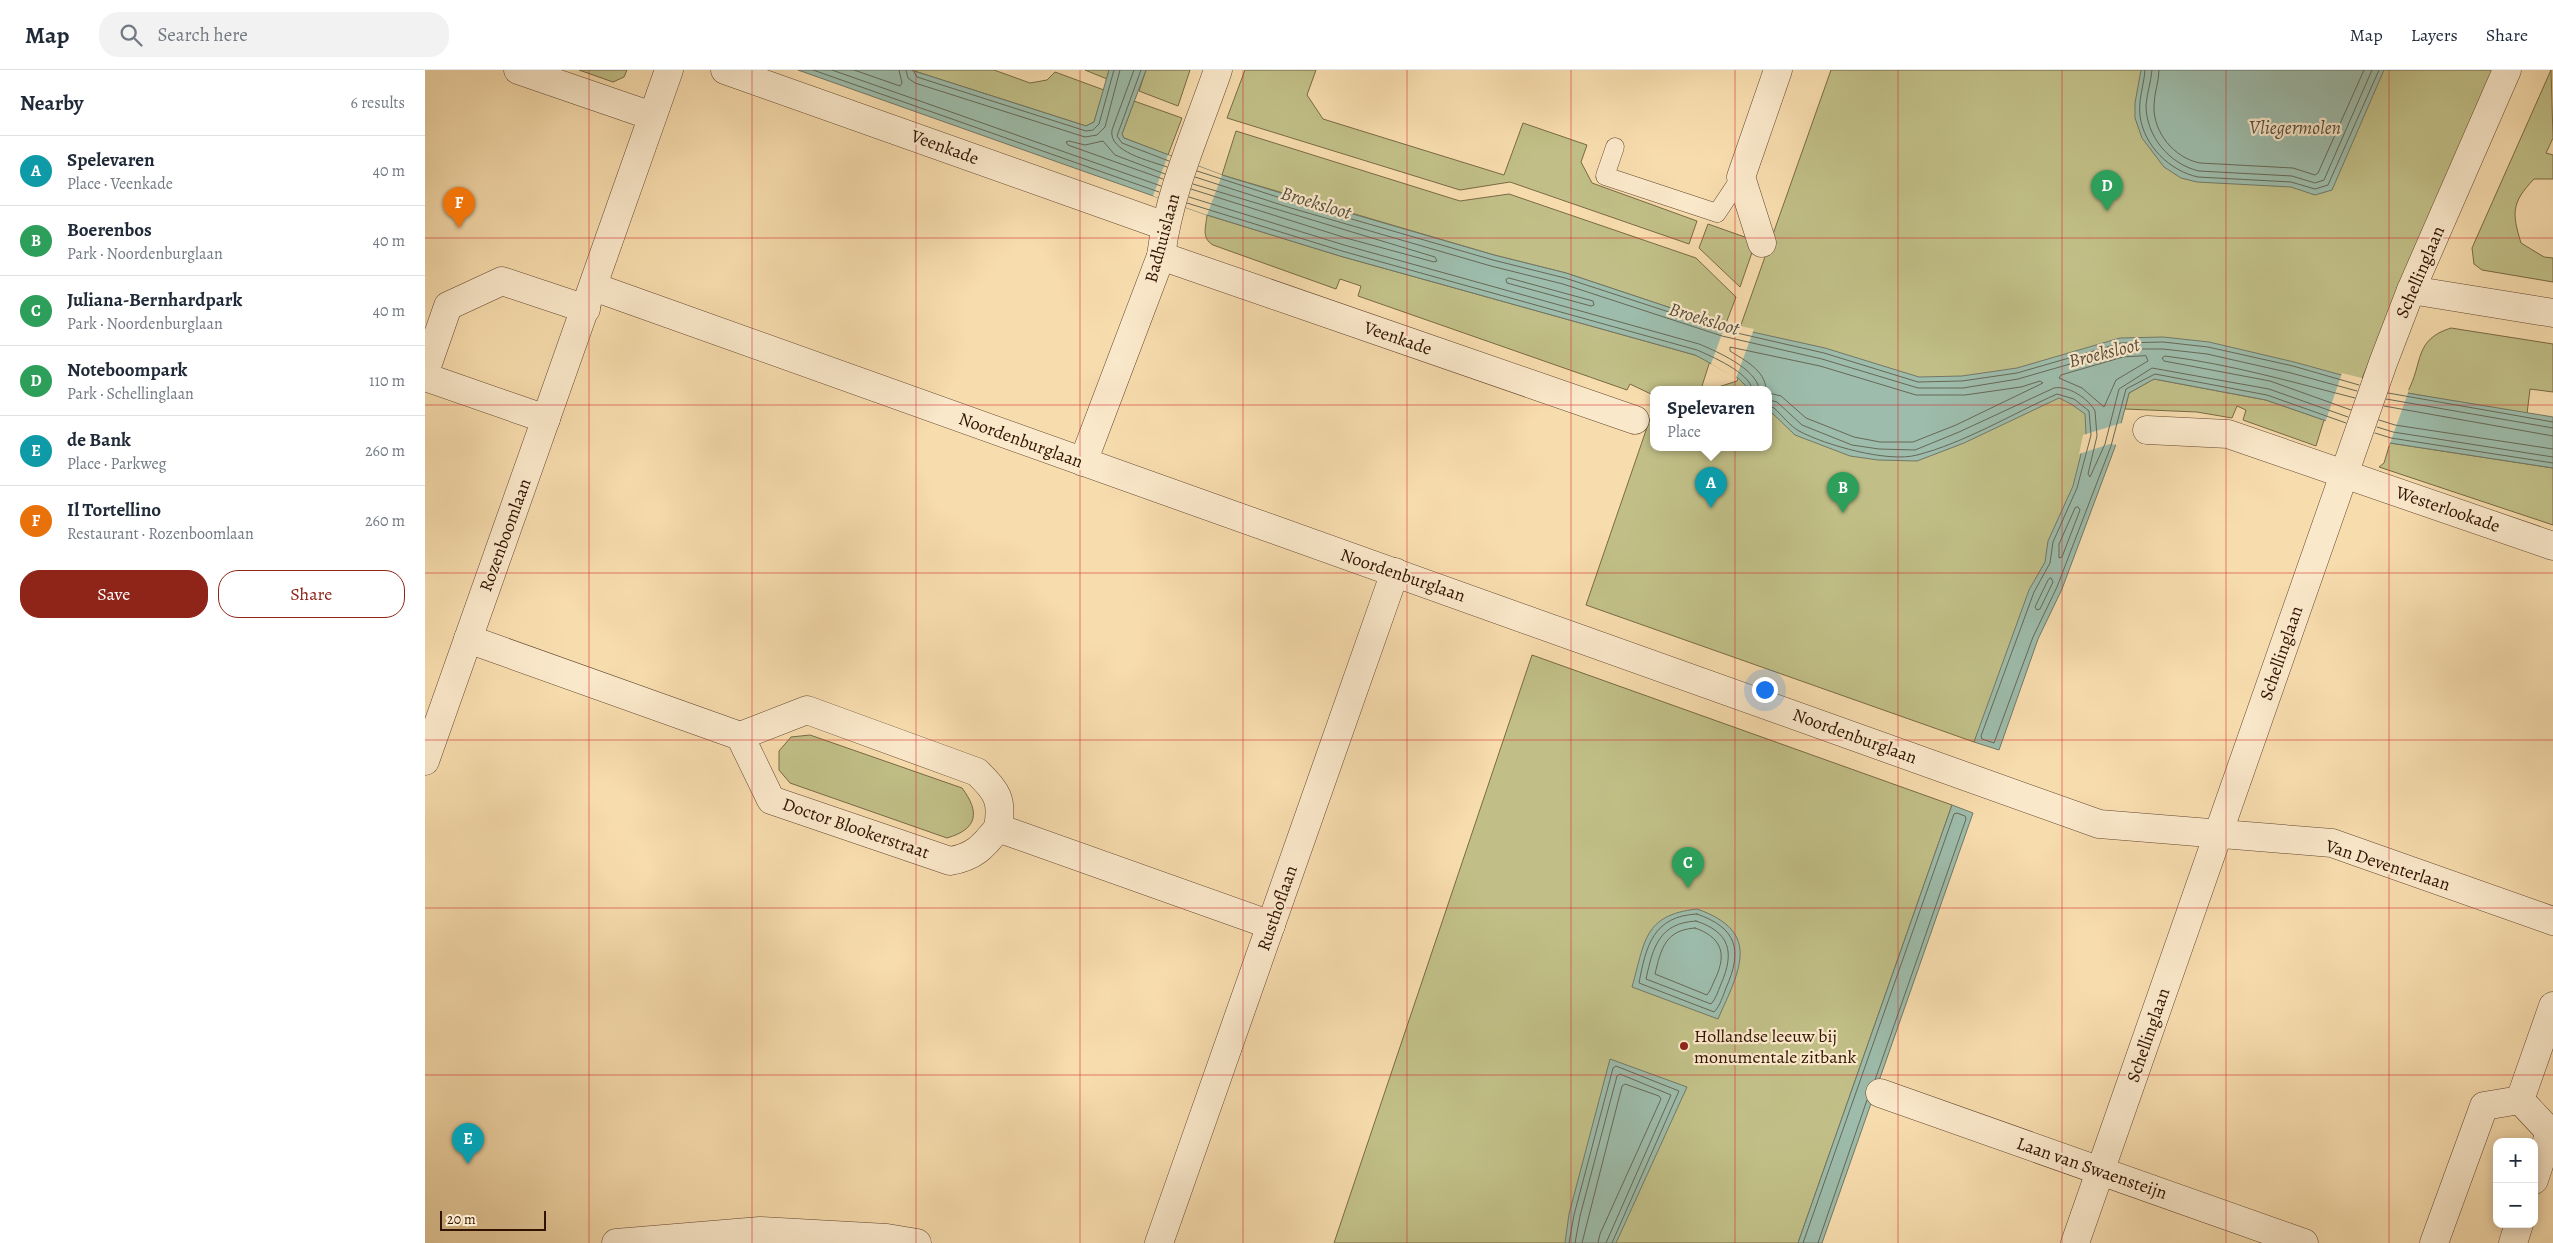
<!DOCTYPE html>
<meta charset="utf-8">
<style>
body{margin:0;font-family:Alegreya,serif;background:#f2f2f3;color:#1f2937}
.controls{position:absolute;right:15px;bottom:15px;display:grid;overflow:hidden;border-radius:10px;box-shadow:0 2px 12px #0003}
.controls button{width:45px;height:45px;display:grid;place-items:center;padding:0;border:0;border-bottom:1px solid #e0e1e3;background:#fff;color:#1f2937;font:25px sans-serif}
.scale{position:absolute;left:15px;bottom:12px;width:106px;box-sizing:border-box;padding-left:5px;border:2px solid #311302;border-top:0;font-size:14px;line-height:18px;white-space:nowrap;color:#311302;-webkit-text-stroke:4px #fae8ca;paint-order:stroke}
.you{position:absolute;left:1339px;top:619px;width:18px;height:18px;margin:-12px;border:4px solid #fff;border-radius:50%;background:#1a73e8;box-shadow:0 0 0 8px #1a73e833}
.badge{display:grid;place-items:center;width:32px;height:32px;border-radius:50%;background:#8f2418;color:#fff;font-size:16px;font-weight:700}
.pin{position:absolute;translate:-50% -41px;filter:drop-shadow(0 1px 2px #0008)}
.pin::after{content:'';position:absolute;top:26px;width:18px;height:15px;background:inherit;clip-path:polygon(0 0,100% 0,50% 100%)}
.popup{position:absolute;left:1225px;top:316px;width:122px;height:65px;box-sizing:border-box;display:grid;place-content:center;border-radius:10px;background:#fff;filter:drop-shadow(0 1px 4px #0005);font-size:16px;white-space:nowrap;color:#747a83}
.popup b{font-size:19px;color:#1f2937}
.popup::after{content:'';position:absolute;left:50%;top:100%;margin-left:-10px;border:10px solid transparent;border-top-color:#fff}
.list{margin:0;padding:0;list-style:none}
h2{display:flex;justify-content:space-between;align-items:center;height:65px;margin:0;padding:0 20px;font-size:21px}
h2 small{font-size:16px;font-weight:400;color:#747a83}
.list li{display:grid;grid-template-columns:32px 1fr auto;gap:15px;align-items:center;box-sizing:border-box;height:70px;padding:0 20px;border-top:1px solid #e0e1e3}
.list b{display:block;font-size:19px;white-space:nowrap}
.list p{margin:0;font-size:16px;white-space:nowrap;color:#747a83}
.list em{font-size:16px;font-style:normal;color:#747a83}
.actions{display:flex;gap:10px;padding:15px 20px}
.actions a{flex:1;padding:11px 0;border:1px solid #8f2418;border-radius:20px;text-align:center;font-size:18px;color:#8f2418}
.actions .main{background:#8f2418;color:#fff}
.icon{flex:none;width:28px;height:28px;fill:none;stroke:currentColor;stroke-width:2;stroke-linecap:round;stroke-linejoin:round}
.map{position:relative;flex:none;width:2128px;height:1173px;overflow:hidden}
header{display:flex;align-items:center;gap:30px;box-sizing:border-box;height:70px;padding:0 25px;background:#fff;border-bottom:1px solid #e0e1e3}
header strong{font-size:24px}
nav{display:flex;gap:28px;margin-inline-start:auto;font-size:18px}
.search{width:350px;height:45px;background:#f2f2f3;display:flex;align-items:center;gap:12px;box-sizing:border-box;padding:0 18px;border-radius:20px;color:#747a83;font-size:19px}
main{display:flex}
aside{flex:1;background:#fff}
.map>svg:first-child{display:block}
.green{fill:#c1bf87;stroke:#796944}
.water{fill:#9dbcab;stroke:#727867}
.pier{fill:#f7dcad}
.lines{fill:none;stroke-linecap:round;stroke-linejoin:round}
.shore{stroke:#676856;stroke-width:1}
.service-casing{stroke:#62452d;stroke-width:19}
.minor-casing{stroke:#62452d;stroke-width:29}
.tertiary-casing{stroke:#62452d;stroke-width:29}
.service{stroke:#fae8ca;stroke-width:18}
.minor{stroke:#fae8ca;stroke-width:28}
.tertiary{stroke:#fae8ca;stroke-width:28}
.grid{fill:none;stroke:#d62828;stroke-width:1;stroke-opacity:0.55}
.poi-dot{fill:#8f2418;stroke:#fae8ca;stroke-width:2}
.labels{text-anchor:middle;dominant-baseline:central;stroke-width:4.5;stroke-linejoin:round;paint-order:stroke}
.street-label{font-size:18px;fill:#311302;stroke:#fae8ca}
.poi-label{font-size:18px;fill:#311302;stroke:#fae8ca;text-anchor:start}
.water-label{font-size:19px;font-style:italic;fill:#574e3d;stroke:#fae8ca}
</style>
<header>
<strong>Map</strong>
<div class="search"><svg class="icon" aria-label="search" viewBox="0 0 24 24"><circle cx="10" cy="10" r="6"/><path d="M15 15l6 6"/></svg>Search here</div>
<nav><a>Map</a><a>Layers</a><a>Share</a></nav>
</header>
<main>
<aside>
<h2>Nearby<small>6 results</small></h2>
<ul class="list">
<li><span class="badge" style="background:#0f9aa8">A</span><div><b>Spelevaren</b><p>Place · Veenkade</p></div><em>40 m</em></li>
<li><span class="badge" style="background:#2e9e5b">B</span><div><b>Boerenbos</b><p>Park · Noordenburglaan</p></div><em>40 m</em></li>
<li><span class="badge" style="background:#2e9e5b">C</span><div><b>Juliana-Bernhardpark</b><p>Park · Noordenburglaan</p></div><em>40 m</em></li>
<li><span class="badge" style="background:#2e9e5b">D</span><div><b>Noteboompark</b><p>Park · Schellinglaan</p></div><em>110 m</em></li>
<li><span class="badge" style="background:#0f9aa8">E</span><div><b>de Bank</b><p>Place · Parkweg</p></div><em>260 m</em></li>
<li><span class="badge" style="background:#e8710a">F</span><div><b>Il Tortellino</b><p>Restaurant · Rozenboomlaan</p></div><em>260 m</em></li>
</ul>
<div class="actions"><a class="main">Save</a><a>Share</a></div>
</aside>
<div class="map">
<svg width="2128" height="1173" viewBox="0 0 2128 1173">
<rect width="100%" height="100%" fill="#f7dcad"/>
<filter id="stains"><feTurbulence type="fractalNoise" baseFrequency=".004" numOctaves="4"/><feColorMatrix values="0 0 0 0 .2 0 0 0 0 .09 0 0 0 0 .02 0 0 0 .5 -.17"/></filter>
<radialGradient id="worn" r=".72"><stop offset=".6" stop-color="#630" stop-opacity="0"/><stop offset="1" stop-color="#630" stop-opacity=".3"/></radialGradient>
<!-- green -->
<g class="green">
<path d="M154,0h48l-3,7 -11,5z"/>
<path d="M486,0h83l36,13 17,-3 8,-8 49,18 -10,32 -8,4z"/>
<path d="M660,0h24l-2,9z"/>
<path d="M721,0h44l-12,36 -39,-15z"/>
<path d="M820,0h71l-9,25 16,24 181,56 19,-52 64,22 -6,17 11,21 105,38 -8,23 -179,-62 -50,8 -233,-72z"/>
<path d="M1406,0h662l-135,318 -193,-35 -226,49 -208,-49z"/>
<path d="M2126,0l2,68 -7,15 7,2v24h-19c-23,24 -22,34 -13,64l23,14 9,1v24l-71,-12 -8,-6 -2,-16z"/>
<path d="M709,31l48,17 -14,37 -44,-17 -2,-4z"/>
<path d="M811,61l224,70 49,-7 187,64 40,39 -11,29 -159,-53 -72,-18 -272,-80z"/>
<path d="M782,145l133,41 355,99 15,6 -9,28h-48v6l-23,-11 -3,6 -269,-94 3,-10 -21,-7 -4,10 -123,-44c-12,-7 -7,-18 -6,-30z"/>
<path d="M1283,154l48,17 -16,46 -41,-39z"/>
<path d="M2026,258l102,16v48l-23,-3 -3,25 -120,-21c17,-31 6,-53 44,-65z"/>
<path d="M1313,308l19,11h-45l25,-8z"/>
<path d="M1729,309l112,21 58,20 -8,26 -73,-26 3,-10 -9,-4 -5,12 -35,-6 -72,-3 4,-16z"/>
<path d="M1645,319l30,19 -50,155 -76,179 -388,-137 67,-195v37h116v-50z"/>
<path d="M1965,373l163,25v57l-174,-58 5,-4z"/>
<path d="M1107,585l420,150 -154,438h-464z"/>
<path d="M385,665l152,53c18,24 16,41 -15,50l-157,-55 -11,-13v-19l12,-14z"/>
</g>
<!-- water -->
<g class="water">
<path d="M373,0h113l175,56 8,-4 15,-52h37l-24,64 2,4 98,37 72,22 200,58 72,18 159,53 100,22 94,29 43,-1 55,-8 103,-30 43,-1 46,5 85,20 113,31 146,24v51l-163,-25 -124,-43 -112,-21 -25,14 -14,54 -53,142 -24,50 -39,111 -25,-8 55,-152 16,-28 3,-21 25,-55 13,-52 -1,-20 -14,-10 -12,-6 -95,45 -47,18 -39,-1 -28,-4 -55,-21 -26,-25v-21h-20l-11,-11 -43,-23 -355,-99 -133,-41z"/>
<path d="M1716,0h243l-52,120 -17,5 -24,-8 -94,-5 -16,-4 -17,-11 -22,-29 -7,-20v-15z"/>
<path d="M1527,735l21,8 -151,430h-24z"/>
<path d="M1272,839c66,23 42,62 21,110l-86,-32c13,-45 11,-72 65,-78z"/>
<path d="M1185,989l77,28 -71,156h-51l4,-29z"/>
</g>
<!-- pier -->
<g class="pier">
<path d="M743,85l54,20 -15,40 -54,-19z"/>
<path d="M1301,253l28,6 -18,49 -25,-14z"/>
<path d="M1917,303l67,17 -20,56 -64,-23z"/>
<path d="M1700,352l-7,23 -8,-1 -31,10 4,-19z"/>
</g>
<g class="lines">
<!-- shore -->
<g class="shore">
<path d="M388,0l346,122"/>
<path d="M407,0l329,116"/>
<path d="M429,0l46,16 2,-3 -3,-13"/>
<path d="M481,0l2,8 7,5 170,54 12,-2 8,-8 15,-57"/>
<path d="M488,0l4,7 169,54 7,-1 6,-6 15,-54"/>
<path d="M709,0l-22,60c-4,22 39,31 55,37"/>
<path d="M716,0l-24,66 5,7 47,18"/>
<path d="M1720,0c-1,15 -7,30 -5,46 4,30 30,55 58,61l93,5 24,7 13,-4 51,-115"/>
<path d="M1727,0c-1,12 -5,23 -6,35 0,31 23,59 53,66l93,5 23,7 9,-3 48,-110"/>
<path d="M1734,0c0,12 -5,23 -5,36 -1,26 20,52 46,57l93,5 22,7 3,-2 46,-103"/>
<path d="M772,101l96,31 200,58 72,18 159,52 100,23 94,29 44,-1 55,-8 104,-30 42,-1 45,5 85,19 66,19"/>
<path d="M770,107l96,31 200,58 72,18 159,52 100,23 96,29h45l55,-9 104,-30h41l44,5 84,19 66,18"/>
<path d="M738,109l-95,-34 -2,-3 3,-1 16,4 18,-4 12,14 50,19"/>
<path d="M766,119l155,49 88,24 3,-1 -2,-4 -242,-73"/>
<path d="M764,127l155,48 355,99c17,7 58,25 60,45"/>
<path d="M762,133l155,48 355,99c14,6 53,23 55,39"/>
<path d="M1084,208l84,23 1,4 -3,1 -84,-23 -1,-3z"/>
<path d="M1721,286l2,5 -32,19 -12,27 -22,-19 -23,-10 2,-3 62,-18z"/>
<path d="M1341,319c-1,-19 -22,-29 -36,-38v-4l90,19 96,29h49l56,-8 19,-6 3,2 -87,42 -43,17h-33l-26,-5 -48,-19 -25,-22 -12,-3"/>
<path d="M1963,323l165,29"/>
<path d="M1961,329l167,29"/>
<path d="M1344,330l8,2 25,23 50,20 27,4 36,1 44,-18 95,-44c14,-3 35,11 41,23l2,25 -9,38 2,3 15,-33 14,-55 33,-21 117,21 79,28"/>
<path d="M1344,336l5,2c8,7 16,18 25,23 26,14 89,32 118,24 47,-12 95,-41 140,-61l17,5 15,12 2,24 -14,53 -24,54 -3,21 -16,29 -53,144 1,3 12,4 39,-106 24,-50 54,-141 15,-57 29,-15 112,21 79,28"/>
<path d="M1959,336l169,30"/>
<path d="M1926,340l-81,-29 -106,-20 -2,-3 3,-2c65,8 127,26 190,42"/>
<path d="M1954,350l16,5 158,24"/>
<path d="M1952,357l16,5 160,25"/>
<path d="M1950,363l16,5 162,25"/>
<path d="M1653,437l2,3 -18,47 -3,1v-14l16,-36z"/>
<path d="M1626,508l2,4 -13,27 -3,1 -2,-3 13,-27z"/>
<path d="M1272,844c40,14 46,36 29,74 -3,8 -6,18 -12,24l-75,-29c7,-37 14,-67 58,-69z"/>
<path d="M1271,851c34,11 39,31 25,63 -3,7 -5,15 -10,20l-65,-25c7,-32 13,-56 50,-58z"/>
<path d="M1270,858c26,9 32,25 21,49 -3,6 -5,13 -9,18l-52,-21c6,-25 10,-44 40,-46z"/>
<path d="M1144,1173l5,-28 39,-147 3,-2 63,25 -67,152"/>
<path d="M1150,1173l5,-27 37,-140 3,-2 51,21 -65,148"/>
<path d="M1157,1173l40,-157 3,-2 34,12 2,3 -61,135 -2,9"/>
<path d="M1378,1173l151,-429 3,-1 8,3 1,3 -91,261"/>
<path d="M1393,1173l49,-143"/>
</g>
<defs>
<path id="service" d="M1190,77l-10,29 112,37 24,-36"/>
<g id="minor">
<path d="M93,0l134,46"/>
<path d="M300,0l440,156"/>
<path d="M1337,173l-21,-66 37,-107"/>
<path d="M736,186l474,164"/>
<path d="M169,217l1505,537 233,19 221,78"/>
<path d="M1986,220l142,23"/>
<path d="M0,302l23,-66 54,-25 84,28"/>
<path d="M0,307l121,42"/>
<path d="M1722,360l81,4 325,112"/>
<path d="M658,392l78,-206c8,-65 36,-125 57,-186"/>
<path d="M43,569l272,97 31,64 179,61c24,-4 33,-14 48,-33l273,97"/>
<path d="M315,666l67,-26 170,62c20,19 26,28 21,56"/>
<path d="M1455,1023l424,150"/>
<path d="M2095,1030l33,-94"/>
<path d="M734,1173l236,-671"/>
<path d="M1650,1173l308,-880 28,-73 96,-220"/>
<path d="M2009,1173l50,-137 36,-6 30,32 -16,48"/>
<path d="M2088,1173l6,-19"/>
</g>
<g id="tertiary">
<path d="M0,691l244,-691"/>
<path d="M191,1173l144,-12 127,7 30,5"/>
</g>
</defs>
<!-- service casing -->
<use href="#service" class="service-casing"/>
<!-- minor casing -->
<use href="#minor" class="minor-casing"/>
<!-- tertiary casing -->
<use href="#tertiary" class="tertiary-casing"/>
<!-- service -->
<use href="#service" class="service"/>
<!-- minor -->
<use href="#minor" class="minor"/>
<!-- tertiary -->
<use href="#tertiary" class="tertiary"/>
</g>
<!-- grid -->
<path class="grid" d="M164,0v1173M327,0v1173M491,0v1173M655,0v1173M818,0v1173M982,0v1173M1146,0v1173M1310,0v1173M1473,0v1173M1637,0v1173M1801,0v1173M1964,0v1173M0,168h2128M0,335h2128M0,503h2128M0,670h2128M0,838h2128M0,1005h2128"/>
<!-- markers -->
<circle class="poi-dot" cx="1259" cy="976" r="5"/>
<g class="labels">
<!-- street labels -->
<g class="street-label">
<text transform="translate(520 77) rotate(20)">Veenkade</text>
<text transform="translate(737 168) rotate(-75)">Badhuislaan</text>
<text transform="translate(1995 202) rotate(-67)">Schellinglaan</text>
<text transform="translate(973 268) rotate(19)">Veenkade</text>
<text transform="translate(596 370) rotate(20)">Noordenburglaan</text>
<text transform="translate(2023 439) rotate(19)">Westerlookade</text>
<text transform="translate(80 465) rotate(-70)">Rozenboomlaan</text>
<text transform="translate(978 505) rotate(19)">Noordenburglaan</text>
<text transform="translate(1856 583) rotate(-71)">Schellinglaan</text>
<text transform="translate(1430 666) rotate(20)">Noordenburglaan</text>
<text transform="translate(431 758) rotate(19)">Doctor Blookerstraat</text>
<text transform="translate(1963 795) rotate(18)">Van Deventerlaan</text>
<text transform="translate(852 838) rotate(-71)">Rusthoflaan</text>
<text transform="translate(1723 965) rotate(-71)">Schellinglaan</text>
<text transform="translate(1667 1098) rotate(19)">Laan van Swaensteijn</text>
</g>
<!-- poi labels -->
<g class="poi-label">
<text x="1269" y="966">Hollandse leeuw bij<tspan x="1269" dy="21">monumentale zitbank</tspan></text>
</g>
<!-- water labels -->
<g class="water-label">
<text x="1870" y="58">Vliegermolen</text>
<text transform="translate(891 133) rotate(17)">Broeksloot</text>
<text transform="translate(1279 249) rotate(17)">Broeksloot</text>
<text transform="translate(1679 283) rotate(-14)">Broeksloot</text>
</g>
</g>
<rect width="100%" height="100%" filter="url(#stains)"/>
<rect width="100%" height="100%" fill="url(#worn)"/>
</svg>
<div class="controls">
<button>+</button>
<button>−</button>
</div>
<div class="scale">20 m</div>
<div class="you"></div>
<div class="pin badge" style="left:1286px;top:438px;background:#0f9aa8">A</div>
<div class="popup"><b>Spelevaren</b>Place</div>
<div class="pin badge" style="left:1418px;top:443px;background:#2e9e5b">B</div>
<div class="pin badge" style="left:1263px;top:818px;background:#2e9e5b">C</div>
<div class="pin badge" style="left:1682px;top:141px;background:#2e9e5b">D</div>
<div class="pin badge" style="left:43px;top:1094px;background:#0f9aa8">E</div>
<div class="pin badge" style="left:34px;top:158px;background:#e8710a">F</div>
</div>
</main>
